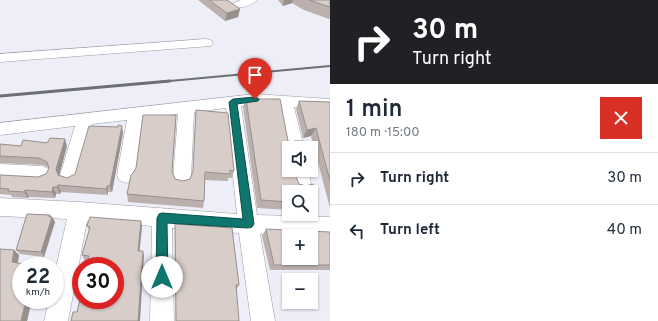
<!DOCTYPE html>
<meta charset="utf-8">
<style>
body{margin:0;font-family:Overpass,sans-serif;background:#f2f2f3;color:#1f2937;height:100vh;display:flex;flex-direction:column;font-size:15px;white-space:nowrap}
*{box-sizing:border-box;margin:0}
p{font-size:13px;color:#747a83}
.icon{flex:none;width:22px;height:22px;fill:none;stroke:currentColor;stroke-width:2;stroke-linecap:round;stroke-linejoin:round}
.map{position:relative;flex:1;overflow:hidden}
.panel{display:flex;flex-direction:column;background:#fff;width:328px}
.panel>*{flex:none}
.hud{background:#202124;color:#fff;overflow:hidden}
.fabs{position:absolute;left:282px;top:141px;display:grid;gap:8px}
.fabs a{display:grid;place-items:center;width:36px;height:36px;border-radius:0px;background:#fff;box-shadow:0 1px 3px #0004;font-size:20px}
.speed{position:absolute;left:12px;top:257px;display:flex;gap:8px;font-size:20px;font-weight:700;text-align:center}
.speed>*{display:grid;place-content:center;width:52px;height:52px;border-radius:50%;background:#fff;box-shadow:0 1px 3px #0004;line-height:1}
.speed small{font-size:10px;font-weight:400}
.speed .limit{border:6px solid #d22;background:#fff;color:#111}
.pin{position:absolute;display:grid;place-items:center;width:34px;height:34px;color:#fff;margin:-41px -17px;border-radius:50% 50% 50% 0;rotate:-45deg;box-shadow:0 0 4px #0007}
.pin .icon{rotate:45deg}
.me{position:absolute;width:44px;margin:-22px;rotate:0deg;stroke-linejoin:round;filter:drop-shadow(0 0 3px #0008)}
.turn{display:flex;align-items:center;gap:14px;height:84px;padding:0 16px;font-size:18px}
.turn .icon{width:52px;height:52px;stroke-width:2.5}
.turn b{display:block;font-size:28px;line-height:34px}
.round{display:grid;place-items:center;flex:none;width:42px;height:42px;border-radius:0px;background:#f2f2f3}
.summary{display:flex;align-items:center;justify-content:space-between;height:68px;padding:0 16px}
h1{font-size:24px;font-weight:600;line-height:30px}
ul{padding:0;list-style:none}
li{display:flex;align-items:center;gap:12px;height:52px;padding:0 16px;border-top:1px solid #e0e1e3}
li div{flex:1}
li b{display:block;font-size:15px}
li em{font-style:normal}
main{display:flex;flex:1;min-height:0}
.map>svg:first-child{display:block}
</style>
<main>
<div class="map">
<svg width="330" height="321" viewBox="0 0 330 321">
<rect width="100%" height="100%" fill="#edeef8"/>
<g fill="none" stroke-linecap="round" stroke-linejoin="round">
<defs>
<path id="minor" d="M241 0H257C252 5 241 9 234 7L232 5 234 3Z
M206 39 211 40 213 43 211 46 0 62V54Z
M255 94 330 99V109L294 107 304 148H289V153L286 148 278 106 255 104 241 106 257 215 330 217V237L260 234 275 321H251L239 233 172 228 174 321H150L152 226 87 221 68 321H44L49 300H55V272L67 219 0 216V198L79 202 237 214 226 108 194 112 191 179 189 185 182 187 175 185 173 179 178 114 143 118 135 175 133 180 126 183 119 180 117 175 127 120 92 124 78 175 76 180 69 183 62 180 60 175 75 126 0 135V123Z
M0 164 42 166 49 169 51 174 49 179 42 182 0 180Z
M291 170H309L311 184 309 190 302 192 295 190 293 184Z"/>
</defs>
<use href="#minor" stroke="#9a9ba4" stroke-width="1"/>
<use href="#minor" fill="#fff" fill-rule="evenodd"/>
<path stroke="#6e6f75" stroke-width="2" d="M159 82 330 66"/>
<path stroke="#6e6f75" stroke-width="3" d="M0 96 170 81"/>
</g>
<path fill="#bbb0ae" d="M198 0H227L240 9 238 17 225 21Z
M278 0H330V19H329L304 10 292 3 283 6Z
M246 99 288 141 292 146 294 141 304 148H289L296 177 299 184 314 189 311 192 314 204 311 208V192H289V210L257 208 243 107Z
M299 101 330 102V208L311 136 303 138 296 109Z
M196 110 234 171 232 178H228V181L205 180 204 201 203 208 128 202 127 194 133 173 176 123 172 172 175 179 183 181 190 179 193 173Z
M123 133 112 192H108V195L61 192 60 194H56L55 198 29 197 28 198 12 197 11 195 0 194V175L38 177 46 174 49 168 43 165 0 163V144L21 146H67L59 175 67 178 75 174Z
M50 215 51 217H52L55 222 44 257 20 254 16 250Z
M141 221 142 227 139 251 144 256 77 312 81 300 87 261H85L82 255 89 230 87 226Z
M175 224 239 285 237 289 176 321Z
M266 229 330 232V270H270L262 236Z
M14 250 19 255 18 263 32 308H30L27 321Z
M81 275V295H80L77 291Z"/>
<path fill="#98908d" d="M284 0H293L292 3 283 6Z
M240 9 238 17 225 21 227 13Z
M122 126 123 133 112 192 110 186Z
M316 128 311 136 303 138 307 130Z
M65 139 67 146 59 176 56 169Z
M58 185 61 192 60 194 57 187Z
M107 186 108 192V195L106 189Z
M53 187 56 194 55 198 52 192Z
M25 190 29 197 28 198 24 192Z
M50 215 52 218V217L55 222 44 257 41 252Z
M141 221 142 227 139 256 138 251Z
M14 250 19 255 17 267 12 262Z
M143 251 144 256 140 321H138Z
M28 300H34L32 308 27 304Z
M25 304 30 308 27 321H21Z"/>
<path fill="#d9cdca" stroke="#98908d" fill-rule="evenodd" d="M209 0H227L240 9 227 13Z
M309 0H330V7Z
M246 99H280L288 141 293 146 294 141H302L304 148H289V170H295L296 177 299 184 306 186 313 184 314 189 311 188 314 204H311V192H289V202L261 200Z
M299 101 330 102V181L316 128 307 130Z
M196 110 228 113 234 171 230 170V174L205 172 204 201 127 194 131 175 133 173 136 168 143 115H176L172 171 175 179 183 181 190 179 193 171Z
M118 125 122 126 110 186H107L106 189 58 185 57 187H53L52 192 25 190 24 192 8 191 9 189 0 188V175L38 177 46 174 49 168 47 162 39 158 0 156V144L21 146 23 140 47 143 50 138 65 139 56 169 58 175 67 178 75 174 89 126 118 127Z
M27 214 50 215 49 217H52L41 252 16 250Z
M90 217 141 221 138 251H143L138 321H71L73 312H77L81 296V300H115V266H86L89 256 82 255 90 227 87 226Z
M175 224 232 228 239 285H236L239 321H176Z
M266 229 330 232V265H274ZM289 236H311V258H289Z
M0 249 14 250 12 262 35 266H21V300H28L27 304H25L21 321H0Z
M81 275V291H77Z"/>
<path fill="#0f766e" stroke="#0a4d48" d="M255 97 259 99 258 101 237 104 254 224 252 227 248 228 167 223 168 277 166 281 162 282 158 281 156 277 157 218 159 214 162 213 243 219 229 102 233 99Z"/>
</svg>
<div class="fabs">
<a><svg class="icon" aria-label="sound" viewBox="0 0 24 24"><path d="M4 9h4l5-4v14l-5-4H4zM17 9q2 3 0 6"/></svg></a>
<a><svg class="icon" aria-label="search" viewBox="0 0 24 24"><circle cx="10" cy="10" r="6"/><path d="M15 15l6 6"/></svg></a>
<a>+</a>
<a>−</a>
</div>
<div class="speed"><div>22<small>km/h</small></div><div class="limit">30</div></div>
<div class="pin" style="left:255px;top:99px;background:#d93025"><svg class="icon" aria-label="arrive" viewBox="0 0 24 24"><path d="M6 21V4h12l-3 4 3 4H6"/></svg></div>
<svg class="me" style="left:162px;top:277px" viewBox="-20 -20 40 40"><circle r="19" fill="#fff"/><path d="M0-13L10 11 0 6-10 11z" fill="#0f766e"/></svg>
</div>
<section class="panel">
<div class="hud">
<div class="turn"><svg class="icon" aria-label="right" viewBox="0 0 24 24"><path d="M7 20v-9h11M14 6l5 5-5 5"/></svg><div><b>30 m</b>Turn right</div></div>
</div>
<div class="summary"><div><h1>1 min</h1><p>180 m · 15:00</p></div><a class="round" style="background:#d93025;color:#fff"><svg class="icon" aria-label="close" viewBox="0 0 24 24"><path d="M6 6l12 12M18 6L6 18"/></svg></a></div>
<ul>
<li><svg class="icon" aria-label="right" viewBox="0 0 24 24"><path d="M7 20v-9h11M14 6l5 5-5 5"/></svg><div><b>Turn right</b></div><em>30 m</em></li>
<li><svg class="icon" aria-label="left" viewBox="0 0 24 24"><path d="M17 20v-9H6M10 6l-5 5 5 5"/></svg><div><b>Turn left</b></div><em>40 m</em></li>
</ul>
</section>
</main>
